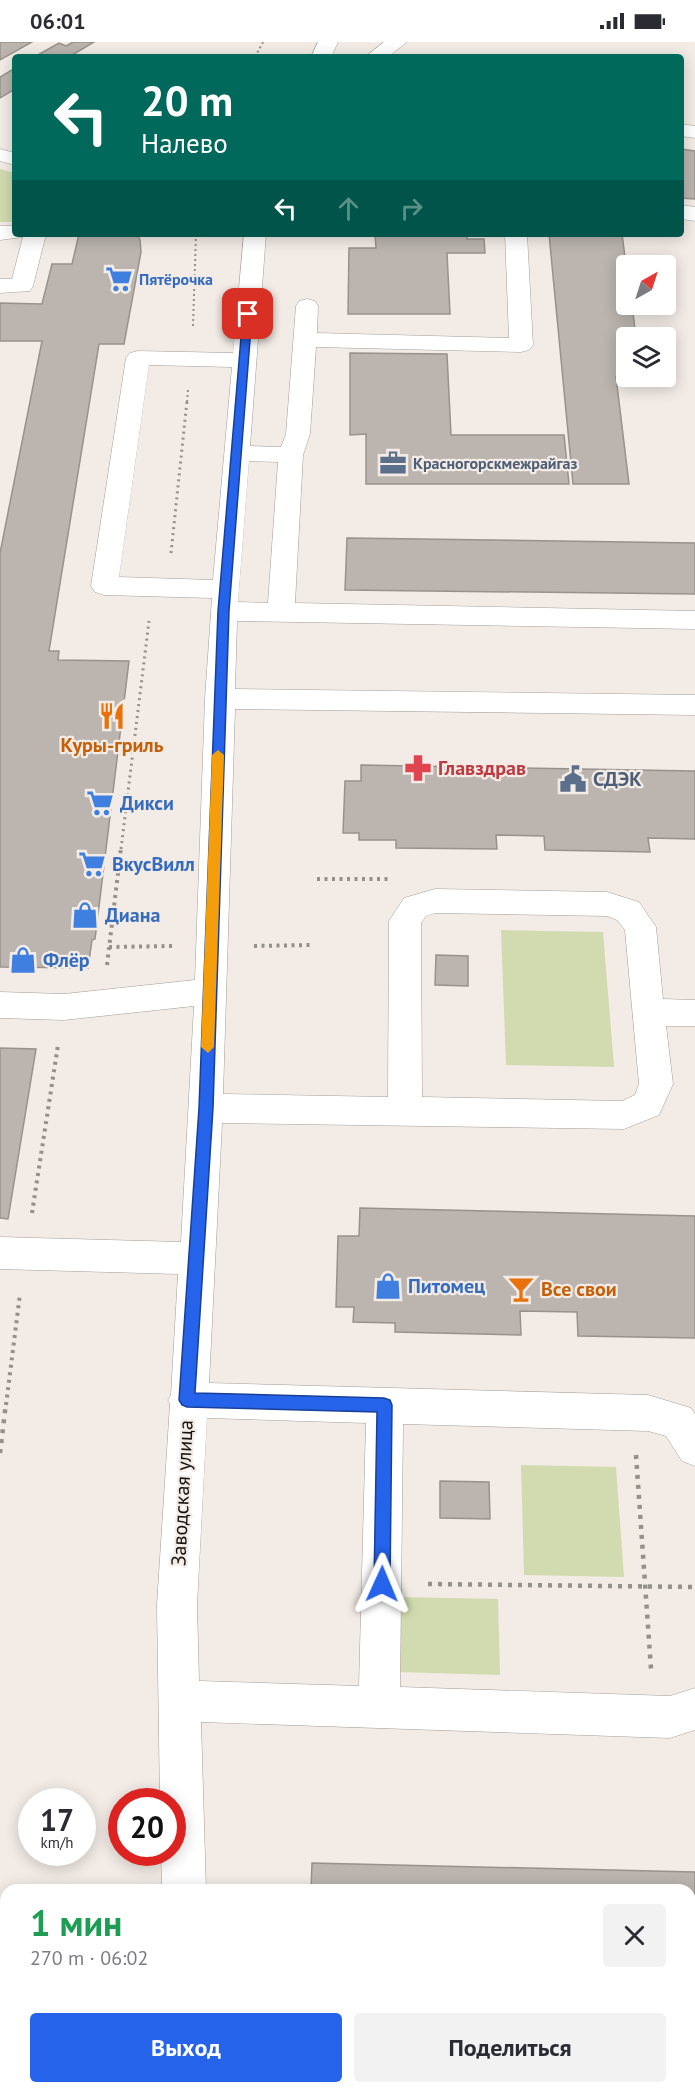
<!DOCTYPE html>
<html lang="ru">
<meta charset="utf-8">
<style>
body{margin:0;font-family:"PT Sans",sans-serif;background:#f2f2f3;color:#2b2b33;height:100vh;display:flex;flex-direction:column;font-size:22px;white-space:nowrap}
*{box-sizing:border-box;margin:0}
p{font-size:20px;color:#7c7c81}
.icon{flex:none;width:33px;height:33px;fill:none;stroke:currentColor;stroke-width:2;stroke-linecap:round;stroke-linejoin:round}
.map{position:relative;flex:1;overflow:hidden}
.panel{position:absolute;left:0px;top:1842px;width:696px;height:210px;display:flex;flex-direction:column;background:#fff;border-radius:18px 18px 0 0;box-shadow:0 3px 15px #0003}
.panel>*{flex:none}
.guide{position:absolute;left:12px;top:12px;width:672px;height:183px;border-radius:6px;box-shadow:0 3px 15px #0003;background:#00695c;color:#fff;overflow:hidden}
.needle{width:39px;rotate:39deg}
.controls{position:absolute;left:616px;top:213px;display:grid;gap:12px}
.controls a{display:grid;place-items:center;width:60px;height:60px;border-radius:6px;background:#fff;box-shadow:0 3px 15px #0003;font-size:30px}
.speed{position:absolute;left:18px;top:1746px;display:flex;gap:12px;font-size:30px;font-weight:700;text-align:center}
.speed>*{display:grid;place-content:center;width:78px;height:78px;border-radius:50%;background:#fff;box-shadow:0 3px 15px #0003;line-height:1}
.speed small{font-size:15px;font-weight:400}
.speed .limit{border:9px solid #d22;background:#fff;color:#111}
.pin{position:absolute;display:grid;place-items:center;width:51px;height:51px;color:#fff;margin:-26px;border-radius:12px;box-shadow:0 3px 9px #0006}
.me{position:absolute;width:66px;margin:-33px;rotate:1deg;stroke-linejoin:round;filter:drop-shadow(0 0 4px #0008)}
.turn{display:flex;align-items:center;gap:21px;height:126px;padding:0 30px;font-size:27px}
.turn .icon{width:78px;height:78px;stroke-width:2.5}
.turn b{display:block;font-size:42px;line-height:51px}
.lanes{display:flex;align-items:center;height:57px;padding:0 30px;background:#0003;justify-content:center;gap:30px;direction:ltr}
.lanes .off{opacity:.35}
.round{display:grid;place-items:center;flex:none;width:63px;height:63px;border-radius:6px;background:#f2f2f3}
.summary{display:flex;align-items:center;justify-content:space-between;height:102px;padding:0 30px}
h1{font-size:36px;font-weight:700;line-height:45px;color:#1e9e55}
.action{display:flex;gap:12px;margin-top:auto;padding:12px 30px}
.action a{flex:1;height:69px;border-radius:6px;background:#2563eb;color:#fff;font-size:24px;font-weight:700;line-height:69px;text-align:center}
.action a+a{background:#f2f2f3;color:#2b2b33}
.status{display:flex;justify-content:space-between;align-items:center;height:42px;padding:0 30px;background:#fff;direction:ltr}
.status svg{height:16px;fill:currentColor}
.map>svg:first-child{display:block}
</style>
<div class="status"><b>06:01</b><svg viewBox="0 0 49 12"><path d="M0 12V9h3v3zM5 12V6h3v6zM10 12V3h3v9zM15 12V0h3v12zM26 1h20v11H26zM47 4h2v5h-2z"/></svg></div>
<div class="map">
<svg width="695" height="2052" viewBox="0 0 695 2052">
<rect width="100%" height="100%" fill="#f2ebe6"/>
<path fill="#d2dbaf" d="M0 127 15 131V180H0Z
M501 888 603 890 614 1025 506 1023Z
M521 1423 616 1425 624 1535 524 1533Z
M398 1555 498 1557 500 1633 397 1630Z"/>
<path fill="#bbb4af" stroke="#98928d" stroke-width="1.5" d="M0 0H32L0 18Z
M73 0H94L69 15H34L59 1 66 4Z
M15 26V47L0 56V35Z
M681 107 695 109V157L681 156Z
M79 192H137L140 198 141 210 124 302H99L49 609H59L58 618 129 619 95 897 92 898 88 926 0 925V511L42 299H0V261L42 262 52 222H72Z
M375 192H467V197H484L485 211H447L450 272H348L349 206H376Z
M549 192H622L627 230V262H632L636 296H627V334L642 336 616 335 629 442H573Z
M350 311 447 312 451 393H564L569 442H366V392L350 393Z
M347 496 695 501V552L345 548Z
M361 723 695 729V797L648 796 650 810 545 808 544 794 496 793 497 807 396 806V798H359V791H343L345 739H361Z
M436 913 468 914V944L435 943Z
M0 1006 36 1007 8 1177 0 1176Z
M360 1166 695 1174V1296L578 1294 577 1270 520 1269 521 1293 395 1290V1281L353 1280 354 1265H336L338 1194H359Z
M440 1439 489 1440 490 1477 440 1476Z
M312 1821 695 1830V2052H305V2046H690V1848H311Z"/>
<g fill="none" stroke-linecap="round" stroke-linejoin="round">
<defs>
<path id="minor" d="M318 0H338L331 15H311Z
M384 0H407L388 15H365Z
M681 82 695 84V96L681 94Z
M0 107 15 111V123L0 119Z
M681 163 695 165V179L681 177Z
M0 184H15V192H46L33 244 30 249 0 251V237H12L23 195 0 198Z
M244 192H266L250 404 281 405 286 392 296 264 299 259 307 257 315 259 318 264 317 291 509 296 505 192H527L533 303 529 308 521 310 316 305 310 392 303 413 295 561 695 569V587L237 579 235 647 695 653V673L235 667 223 1052 388 1055 389 879 404 856 435 847 607 850 639 860 656 885 663 957 695 958V984H666L673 1042 659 1073 624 1087 222 1081 209 1341 648 1353 691 1366 695 1372V1424L682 1419 666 1394 648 1389 403 1382 400 1645 670 1654 695 1646V1688L670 1696 201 1680 206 1848H162L161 1810H172V1760H160L157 1563 170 1362 168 1358 171 1353 178 1232 0 1227V1195L181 1200 194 964 64 978 0 976V950L64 952 195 938 205 657 212 556 104 553 95 550 91 544 126 316 130 311 138 309 233 311ZM149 323 232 325 213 538 119 535ZM249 419 278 420 268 561 238 560ZM435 871 607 874 617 878 625 888 639 1042 635 1053 622 1059 422 1055 421 881 426 874ZM207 1376 366 1381 359 1644 199 1639 197 1563Z
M166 2046H212V2052H166Z"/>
</defs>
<use href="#minor" stroke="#a49d98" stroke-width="1"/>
<path stroke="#94908c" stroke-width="2" stroke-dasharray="2 3" stroke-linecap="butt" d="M255 15 263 0
M193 284 196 192
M187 360 188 348"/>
<path stroke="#94908c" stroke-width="3" stroke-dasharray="2 4" stroke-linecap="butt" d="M171 511 187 359
M121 807 149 579"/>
<path stroke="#94908c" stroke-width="4" stroke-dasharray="3 4.5" stroke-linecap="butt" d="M317 837H388
M254 904 312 903
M109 905 172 904
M107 923 121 806
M32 1171 58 1003
M6 1363 20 1252"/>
<path stroke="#94908c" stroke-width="4.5" stroke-dasharray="4 6" stroke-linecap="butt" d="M0 1411 6 1361
M636 1413 651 1627
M428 1542 695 1545"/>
<use href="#minor" fill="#fff" fill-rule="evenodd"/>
</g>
<path fill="#2563eb" stroke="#184099" stroke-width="1.5" d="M248 269 252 272 229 569 213 1066 195 1351 384 1356 390 1358 392 1363 390 1542 388 1548 382 1550 376 1548 374 1542 377 1370 187 1365 182 1363 179 1358 199 1066 218 569 243 272Z"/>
<path fill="#f59e0b" d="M218 708 224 713 214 1005 208 1011 201 1005 212 713Z"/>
<defs>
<symbol id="supermarket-bare" viewBox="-9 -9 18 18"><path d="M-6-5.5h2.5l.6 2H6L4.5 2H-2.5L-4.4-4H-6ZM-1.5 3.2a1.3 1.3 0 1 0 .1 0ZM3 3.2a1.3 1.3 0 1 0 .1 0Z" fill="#3f7fe0" stroke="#f2ebe6" stroke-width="2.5" paint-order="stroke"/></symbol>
<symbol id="office-bare" viewBox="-9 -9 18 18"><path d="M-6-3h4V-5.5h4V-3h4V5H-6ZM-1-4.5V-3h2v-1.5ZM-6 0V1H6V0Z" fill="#5c6f8a" stroke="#f2ebe6" stroke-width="2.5" paint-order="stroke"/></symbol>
<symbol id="restaurant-bare" viewBox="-9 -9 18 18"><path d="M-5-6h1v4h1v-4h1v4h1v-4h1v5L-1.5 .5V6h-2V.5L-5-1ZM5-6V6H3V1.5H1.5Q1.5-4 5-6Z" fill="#e8710a" stroke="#f2ebe6" stroke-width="2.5" paint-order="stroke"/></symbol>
<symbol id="pharmacy-bare" viewBox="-9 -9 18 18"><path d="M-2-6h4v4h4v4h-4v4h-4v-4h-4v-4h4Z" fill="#e0444e" stroke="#f2ebe6" stroke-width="2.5" paint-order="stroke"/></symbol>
<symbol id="civic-bare" viewBox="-9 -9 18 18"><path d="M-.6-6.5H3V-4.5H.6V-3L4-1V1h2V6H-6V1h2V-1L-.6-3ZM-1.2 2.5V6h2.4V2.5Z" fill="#5c6f8a" stroke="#f2ebe6" stroke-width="2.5" paint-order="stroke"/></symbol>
<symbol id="shop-bare" viewBox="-9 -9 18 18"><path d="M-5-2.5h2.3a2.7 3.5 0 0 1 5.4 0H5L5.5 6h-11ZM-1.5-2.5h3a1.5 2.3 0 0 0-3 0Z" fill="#3f7fe0" stroke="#f2ebe6" stroke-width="2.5" paint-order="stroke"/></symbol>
<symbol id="bar-bare" viewBox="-9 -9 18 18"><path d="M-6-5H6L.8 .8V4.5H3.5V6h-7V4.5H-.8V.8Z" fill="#e8710a" stroke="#f2ebe6" stroke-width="2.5" paint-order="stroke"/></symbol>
</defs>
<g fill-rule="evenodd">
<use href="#supermarket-bare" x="100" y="218" width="38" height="38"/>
<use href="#office-bare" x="374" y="402" width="38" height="38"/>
<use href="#restaurant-bare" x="93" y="655" width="38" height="38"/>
<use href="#pharmacy-bare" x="399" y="707" width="38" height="38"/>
<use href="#civic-bare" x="554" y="718" width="38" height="38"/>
<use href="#supermarket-bare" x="81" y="742" width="38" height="38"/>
<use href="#supermarket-bare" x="73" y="803" width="38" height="38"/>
<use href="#shop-bare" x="66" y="854" width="38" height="38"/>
<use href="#shop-bare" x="4" y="899" width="38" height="38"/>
<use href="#shop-bare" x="369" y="1225" width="38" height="38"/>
<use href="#bar-bare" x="502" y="1228" width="38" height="38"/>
</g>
<g text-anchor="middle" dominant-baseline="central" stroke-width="4.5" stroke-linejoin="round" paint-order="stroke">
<g font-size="16" font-weight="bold" fill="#366cbe" stroke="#f2ebe6" text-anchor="start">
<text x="139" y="237">Пятёрочка</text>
</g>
<g font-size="16" font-weight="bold" fill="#4e5e75" stroke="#f2ebe6" text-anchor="start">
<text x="413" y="421">Красногорскмежрайгаз</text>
</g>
<g font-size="20" font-weight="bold" fill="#c56008" stroke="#f2ebe6">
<text x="112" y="703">Куры-гриль</text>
<text x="541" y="1247" text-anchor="start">Все свои</text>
</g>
<g font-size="20" font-weight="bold" fill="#be3a42" stroke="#f2ebe6" text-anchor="start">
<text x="438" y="726">Главздрав</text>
</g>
<g font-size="20" font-weight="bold" fill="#4e5e75" stroke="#f2ebe6" text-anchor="start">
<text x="593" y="737">СДЭК</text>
</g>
<g font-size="20" font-weight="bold" fill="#366cbe" stroke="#f2ebe6" text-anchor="start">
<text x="120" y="761">Дикси</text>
<text x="112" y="822">ВкусВилл</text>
<text x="105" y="873">Диана</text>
<text x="43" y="918">Флёр</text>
<text x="408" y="1244">Питомец</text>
</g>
<g font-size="20" fill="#151311" stroke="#f2ebe6">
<text transform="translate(182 1451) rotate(-87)">Заводская улица</text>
</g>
</g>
</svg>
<div class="controls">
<a><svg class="needle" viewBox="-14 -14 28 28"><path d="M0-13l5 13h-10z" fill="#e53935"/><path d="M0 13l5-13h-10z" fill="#7c7c81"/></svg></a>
<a><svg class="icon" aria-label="layers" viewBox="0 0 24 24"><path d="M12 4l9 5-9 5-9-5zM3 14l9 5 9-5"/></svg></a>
</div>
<div class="speed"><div>17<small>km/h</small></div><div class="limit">20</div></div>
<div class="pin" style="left:248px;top:272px;background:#d93025"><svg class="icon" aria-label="arrive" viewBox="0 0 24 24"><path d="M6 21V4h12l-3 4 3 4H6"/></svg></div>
<svg class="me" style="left:382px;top:1542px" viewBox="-20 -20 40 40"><path d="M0-17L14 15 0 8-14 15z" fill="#2563eb" stroke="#fff" stroke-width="4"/></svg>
<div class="guide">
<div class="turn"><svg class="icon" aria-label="left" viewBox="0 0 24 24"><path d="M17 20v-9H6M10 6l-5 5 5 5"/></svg><div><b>20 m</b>Налево</div></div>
<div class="lanes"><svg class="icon" aria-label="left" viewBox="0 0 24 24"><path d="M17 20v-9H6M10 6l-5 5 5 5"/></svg><svg class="icon off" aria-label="ahead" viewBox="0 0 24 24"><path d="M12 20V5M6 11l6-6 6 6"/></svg><svg class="icon off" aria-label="right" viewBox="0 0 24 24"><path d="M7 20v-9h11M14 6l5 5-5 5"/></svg></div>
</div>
<section class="panel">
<div class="summary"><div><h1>1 мин</h1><p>270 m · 06:02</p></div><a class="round"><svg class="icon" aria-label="close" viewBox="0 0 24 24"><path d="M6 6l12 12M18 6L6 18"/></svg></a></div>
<div class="action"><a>Выход</a><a>Поделиться</a></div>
</section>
</div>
